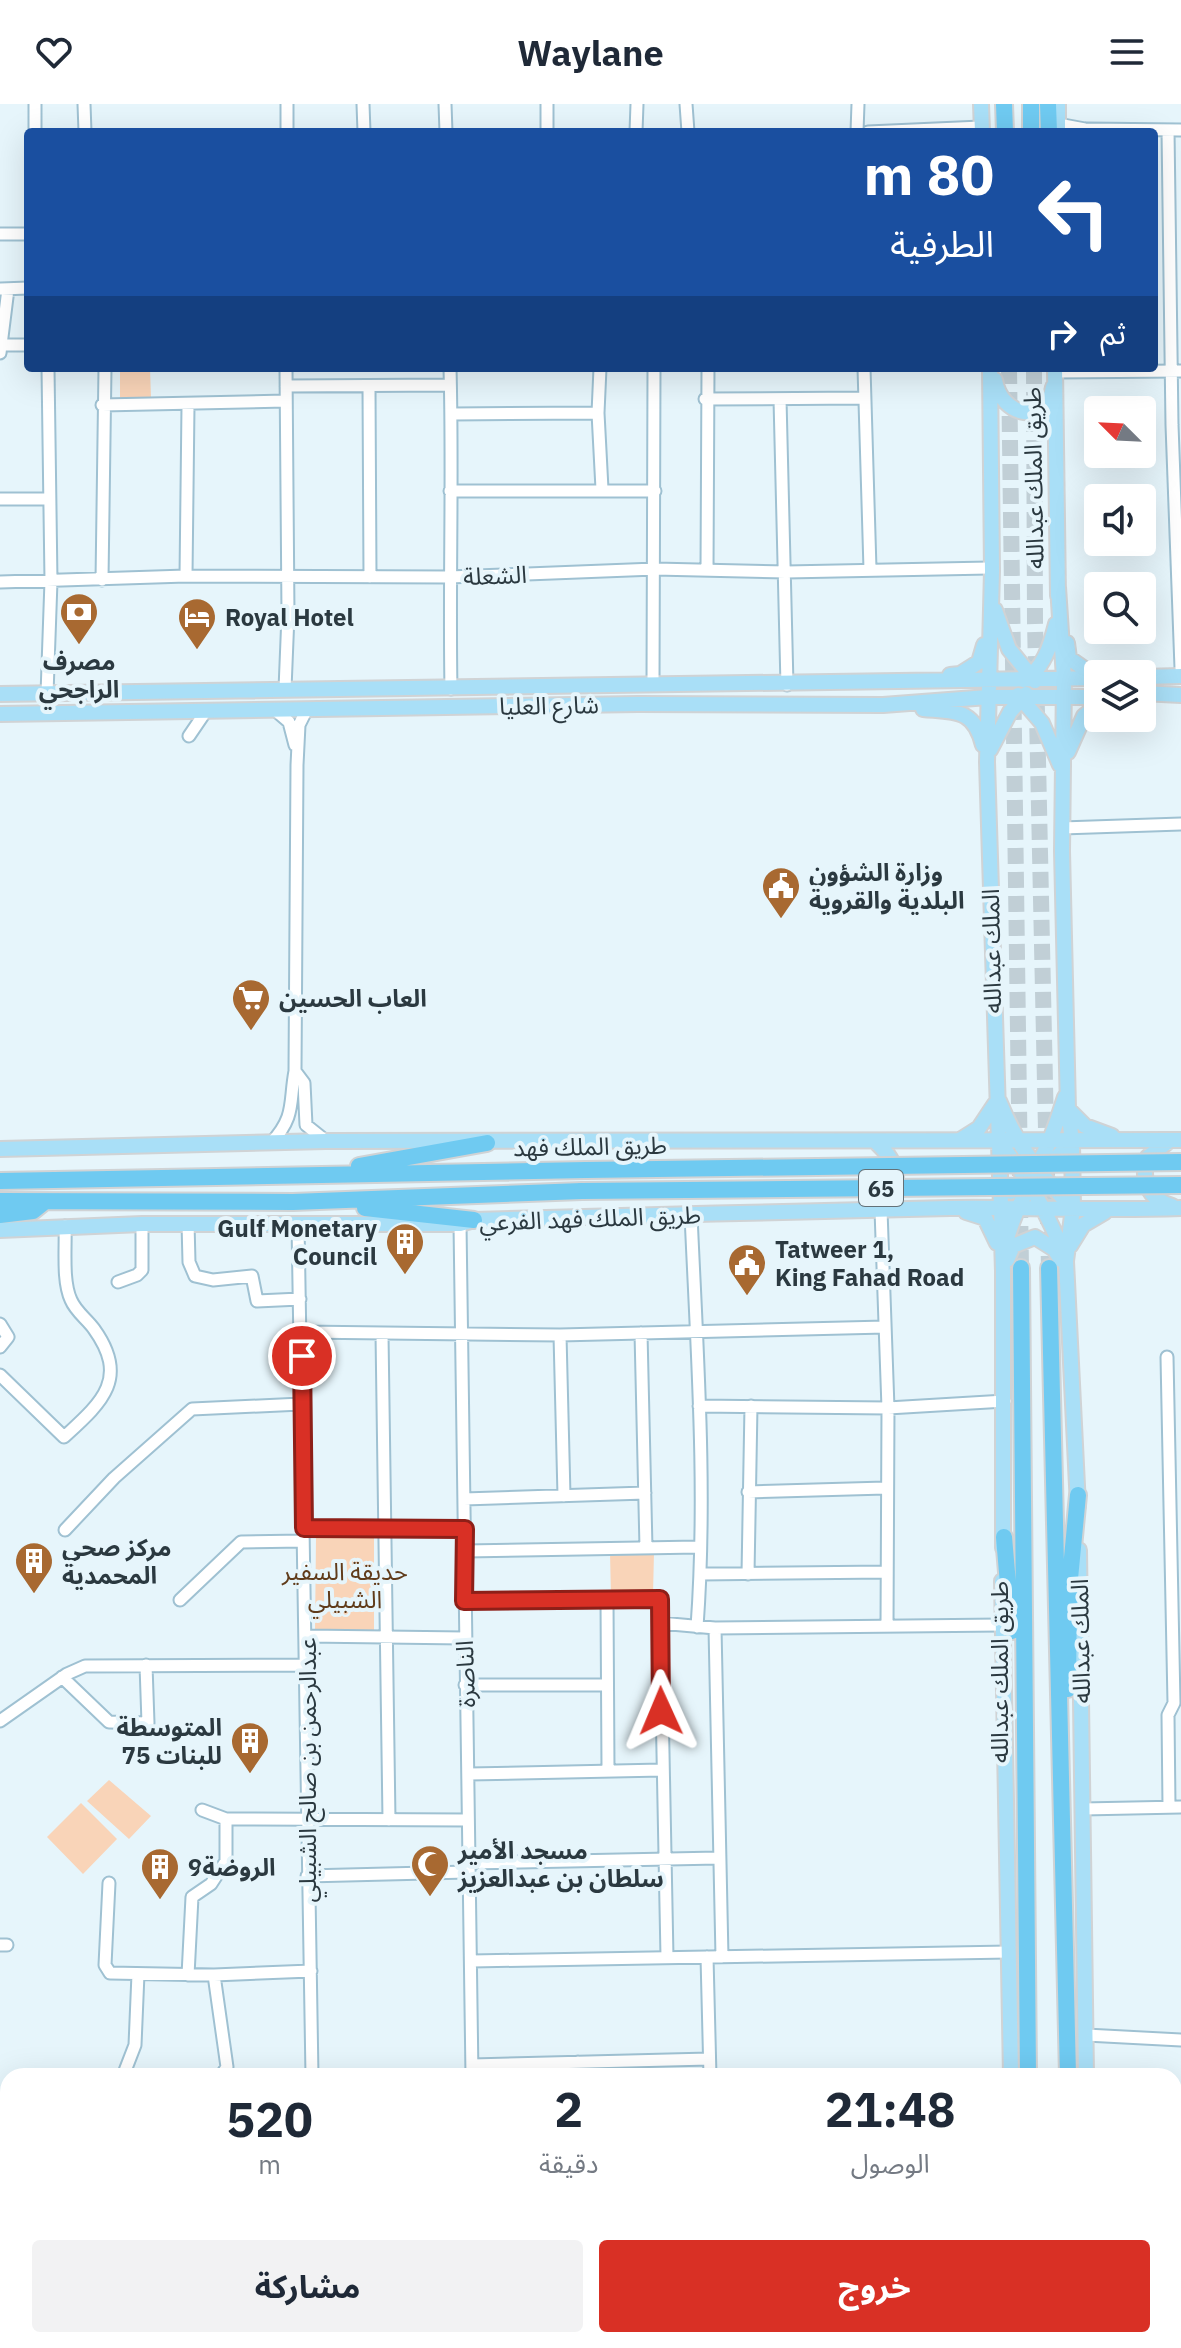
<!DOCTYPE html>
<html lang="ar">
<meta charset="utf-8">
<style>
body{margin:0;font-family:"IBM Plex Sans","Noto Sans Arabic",sans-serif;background:#f2f2f3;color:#1f2937;direction:rtl;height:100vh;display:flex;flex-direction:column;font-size:30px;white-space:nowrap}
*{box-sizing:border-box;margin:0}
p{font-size:26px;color:#747a83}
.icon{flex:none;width:44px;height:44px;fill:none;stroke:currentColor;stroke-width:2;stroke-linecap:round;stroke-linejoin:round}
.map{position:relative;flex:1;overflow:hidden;direction:ltr}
.drawer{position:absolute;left:0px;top:1964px;width:1182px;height:280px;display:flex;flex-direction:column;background:#fff;border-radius:24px 24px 0 0;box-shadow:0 8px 32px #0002;direction:rtl}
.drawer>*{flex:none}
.banner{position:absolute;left:24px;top:24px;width:1134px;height:244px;border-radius:8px;box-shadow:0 8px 32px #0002;direction:rtl;background:#1a4fa0;color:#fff;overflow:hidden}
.needle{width:52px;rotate:294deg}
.controls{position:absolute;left:1084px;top:292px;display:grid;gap:16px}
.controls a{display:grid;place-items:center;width:72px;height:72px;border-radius:8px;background:#fff;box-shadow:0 8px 32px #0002;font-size:40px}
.pin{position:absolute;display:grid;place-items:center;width:68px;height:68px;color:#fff;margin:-34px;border:4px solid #fff;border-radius:50%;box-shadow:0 2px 8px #0007}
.me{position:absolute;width:88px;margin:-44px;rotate:359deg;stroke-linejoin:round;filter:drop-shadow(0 0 6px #0008)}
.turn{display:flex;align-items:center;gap:28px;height:168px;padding:0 32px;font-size:36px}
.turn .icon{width:104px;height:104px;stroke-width:2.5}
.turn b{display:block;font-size:56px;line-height:68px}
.then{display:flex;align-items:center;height:76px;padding:0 32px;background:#0003;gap:16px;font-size:30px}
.eta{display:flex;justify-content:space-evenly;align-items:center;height:136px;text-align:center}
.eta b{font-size:48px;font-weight:700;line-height:56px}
.cta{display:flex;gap:16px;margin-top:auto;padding:16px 32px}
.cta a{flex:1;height:92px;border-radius:8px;background:#d93025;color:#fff;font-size:32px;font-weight:700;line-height:92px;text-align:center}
.cta a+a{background:#f2f2f3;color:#1f2937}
header{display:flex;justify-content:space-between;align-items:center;height:104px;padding:0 32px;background:#fff;font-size:36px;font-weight:700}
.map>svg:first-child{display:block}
</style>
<header><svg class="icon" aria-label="menu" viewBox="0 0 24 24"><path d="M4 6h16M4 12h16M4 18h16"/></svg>Waylane<svg class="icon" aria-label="heart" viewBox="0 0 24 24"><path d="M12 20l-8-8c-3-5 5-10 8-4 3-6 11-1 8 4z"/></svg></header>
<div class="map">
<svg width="1181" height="2244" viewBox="0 0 1181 2244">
<rect width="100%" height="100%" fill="#e6f5fb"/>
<path fill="#f9d4b8" d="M120 264H150L151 294 120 295Z
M316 1433H374V1528H315Z
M654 1448 653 1491 611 1492 610 1449Z
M109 1676 151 1712 129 1735 87 1697Z
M81 1699 117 1735 83 1770 47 1733Z"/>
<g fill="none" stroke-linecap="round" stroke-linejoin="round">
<path stroke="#c1cfd6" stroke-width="16" stroke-dasharray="16 8" stroke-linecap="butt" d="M1009 264 1020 1074
M1034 264 1035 518 1049 1164
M1020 1098 1021 1164"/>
<defs>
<path id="minor" d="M35 0V28
M84 0 85 28
M287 0V28
M363 0 364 28
M445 0 446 28
M686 0 688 28
M1058 20 1085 25 1181 26
M1168 26 1172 321 1181 564
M547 28V0
M636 28 637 0
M857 28 858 0
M868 28 981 23
M0 130H28
M1 185 28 184
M0 241H28
M0 249 8 185
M450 264C453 371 449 478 451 585
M600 264 598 309 602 385
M864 264 870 465
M1055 268 1181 267
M286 282 450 281
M369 283 370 473
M705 295 863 294
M780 295 787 581
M102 301 285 297
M453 310 598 309
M450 387H655
M0 395H49
M707 466 708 264
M186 472 188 302
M102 476 105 264
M0 478 186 472 449 473 655 465 786 468 989 464
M653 580 654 264
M285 585 288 511 286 264
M47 590 51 477 48 264
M307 605 299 621 297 661 295 967 304 979 306 1021 326 1037
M275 606 289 618 295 641
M189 632 206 607
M1062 724 1181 720
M271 1039C296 1012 289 999 295 967
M881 1106 888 1304 887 1522
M691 1111C697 1248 707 1387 697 1523
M188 1119 189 1158 195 1172 213 1176 252 1172 257 1197 300 1195
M298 1120 312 1972
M460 1120 472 1972
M118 1178 137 1171 142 1166V1120
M0 1220 8 1233 0 1243
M302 1228 560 1231 885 1223
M641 1229 646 1444
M382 1230 389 1716
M560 1231 564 1392
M1167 1253 1174 1599 1168 1611 1169 1702
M0 1271 64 1333C101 1299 130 1275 94 1225 87 1215 76 1208 71 1196 62 1177 66 1143 65 1122
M699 1302 888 1304 1005 1297
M748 1388 885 1384
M464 1395 645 1389
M304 1424 465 1425
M65 1426 114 1374 192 1305 301 1300
M465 1447 698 1443
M701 1470 887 1468
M748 1470 751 1302
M180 1496 241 1438 303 1437
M607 1496 608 1665
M464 1497 660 1495 667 1853
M660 1519 715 1524 1001 1521
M715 1524 722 1853
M307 1532 464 1534
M62 1573 109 1618 148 1619 146 1561
M465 1581H607
M0 1617 67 1570 85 1562 306 1561
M469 1670 662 1666
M1083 1705 1181 1703
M202 1706 226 1715 467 1716
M468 1759 718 1754
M307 1772 467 1768
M109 1779 105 1861 110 1869 214 1871 311 1867
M0 1841H7
M707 1853 710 1972
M472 1857 1009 1848
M188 1871 192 1793 211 1780 226 1757V1715
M214 1871 227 1963 221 1972
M1086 1931 1181 1936
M578 1958V1972
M472 1961 709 1955
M123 1972 135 1941 138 1870
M0 2056H8
M475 2236 476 2244
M620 2236V2244
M900 2236 901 2244
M42 2244 44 2236
M115 2244V2236
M192 2244V2236
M315 2244 316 2236
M673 2244V2236
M711 2244V2236"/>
<path id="major" d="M981 0 982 28
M1058 0V28
M990 264 992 467 987 658 1003 1167V1444
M1055 264 1058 492
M995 276C1001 313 1047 322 1053 283
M1058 483 1064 574 1062 747 1068 1005 1072 1038 1073 1104 1066 1157 1078 1402
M995 506 1009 545 1035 577
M1067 539 1069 554 1086 566 1101 570
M950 571 960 570 979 558 984 541
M1142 573 1181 572
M1023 576C1043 567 1051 540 1056 520
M1142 589 1181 591
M0 590 1098 574
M1018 591 1042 619 1060 661
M923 605C956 608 974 605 983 641
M0 610 638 600 883 601 988 593H1098
M990 646 1010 608 1026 590
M1068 648 1084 612 1098 601
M999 997C1017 1041 1039 1071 1073 1104
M1068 1005 1085 1022 1112 1032
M960 1036 979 1024 995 1000
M997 1036C1028 1073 1048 1110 1066 1155
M1169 1037 1148 1053C1140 1076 1148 1095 1172 1102
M876 1038C900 1060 903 1080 881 1106
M0 1045 326 1037 1181 1036
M1011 1088C1043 1067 1054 1026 1065 993
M966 1108 985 1114 997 1139
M0 1126 142 1120H460L474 1116C633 1112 791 1107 950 1104 1027 1103 1104 1107 1181 1104
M1006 1138C1021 1085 1035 1075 1072 1038
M1070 1142 1083 1121 1105 1108
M1007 1156 1013 1142 1035 1133 1054 1145 1061 1156
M1079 1446 1086 1972
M1002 1477 1011 1972"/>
<path id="highway" d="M1004 0 1005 28
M1031 0V28
M1048 0 1049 28
M359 1062 487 1039
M0 1077 586 1066
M0 1097 293 1098 582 1087
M365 1104 474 1116
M0 1111 33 1107 43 1099
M1021 1164 1028 1972
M1049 1164 1068 1972
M1004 1433 1012 1527
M1068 1585 1069 1485 1078 1391
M1030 2236V2244
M1069 2236V2244
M1087 2236 1089 2244
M1013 2244 1014 2236"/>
</defs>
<use href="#minor" stroke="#9fc1d2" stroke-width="15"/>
<use href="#major" stroke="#d0d3d5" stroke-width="18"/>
<use href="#highway" stroke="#d0d3d5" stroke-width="20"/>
<use href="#minor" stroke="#fff" stroke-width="11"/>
<use href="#major" stroke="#a9dff7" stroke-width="14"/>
<use href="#highway" stroke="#6fcaf1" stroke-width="16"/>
<path stroke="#8a989f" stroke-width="3" stroke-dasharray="4 8" stroke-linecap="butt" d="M1046 2236V2244"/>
<defs>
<path id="highway-bridge" d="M586 1066 1181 1058
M582 1087 1181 1081"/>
</defs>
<use href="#highway-bridge" stroke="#d0d3d5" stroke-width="20" stroke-linecap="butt"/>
<use href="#highway-bridge" stroke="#6fcaf1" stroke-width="16"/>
</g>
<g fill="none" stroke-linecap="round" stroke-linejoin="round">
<defs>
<path id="route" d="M302 1252 304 1424 465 1425 464 1497 660 1495 661 1607"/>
</defs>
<use href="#route" stroke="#8d1f18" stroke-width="20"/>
<use href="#route" stroke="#d93025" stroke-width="14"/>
</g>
<defs>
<symbol id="bank-pin" viewBox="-11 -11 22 30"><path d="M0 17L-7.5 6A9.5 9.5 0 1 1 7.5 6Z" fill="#a86931" stroke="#e6f5fb"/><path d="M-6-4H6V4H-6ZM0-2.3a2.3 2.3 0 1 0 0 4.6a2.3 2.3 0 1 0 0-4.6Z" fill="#fff"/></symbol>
<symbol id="hotel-pin" viewBox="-11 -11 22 30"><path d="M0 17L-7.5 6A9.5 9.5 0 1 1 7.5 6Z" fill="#a86931" stroke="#e6f5fb"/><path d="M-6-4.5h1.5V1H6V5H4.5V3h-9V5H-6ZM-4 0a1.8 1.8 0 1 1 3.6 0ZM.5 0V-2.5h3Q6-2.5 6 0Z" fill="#fff"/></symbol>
<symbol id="civic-pin" viewBox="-11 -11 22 30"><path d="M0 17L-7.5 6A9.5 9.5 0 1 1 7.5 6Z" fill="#a86931" stroke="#e6f5fb"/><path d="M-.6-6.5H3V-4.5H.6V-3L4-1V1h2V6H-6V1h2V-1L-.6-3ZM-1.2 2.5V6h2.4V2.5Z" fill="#fff"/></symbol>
<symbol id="supermarket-pin" viewBox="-11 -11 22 30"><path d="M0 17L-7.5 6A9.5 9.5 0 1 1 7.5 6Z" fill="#a86931" stroke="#e6f5fb"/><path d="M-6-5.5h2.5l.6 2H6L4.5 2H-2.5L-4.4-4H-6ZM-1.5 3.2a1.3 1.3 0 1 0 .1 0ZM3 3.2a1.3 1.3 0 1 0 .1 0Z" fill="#fff"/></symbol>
<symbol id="building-pin" viewBox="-11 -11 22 30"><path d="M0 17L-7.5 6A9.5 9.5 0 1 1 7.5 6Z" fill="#a86931" stroke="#e6f5fb"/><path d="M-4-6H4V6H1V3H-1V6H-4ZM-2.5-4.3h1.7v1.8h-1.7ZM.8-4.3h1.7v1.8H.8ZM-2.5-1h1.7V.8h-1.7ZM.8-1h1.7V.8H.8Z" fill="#fff"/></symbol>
<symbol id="mosque-pin" viewBox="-11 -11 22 30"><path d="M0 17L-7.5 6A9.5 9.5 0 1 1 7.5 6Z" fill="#a86931" stroke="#e6f5fb"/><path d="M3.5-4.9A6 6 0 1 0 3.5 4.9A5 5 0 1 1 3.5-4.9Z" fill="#fff"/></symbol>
</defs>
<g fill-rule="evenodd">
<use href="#bank-pin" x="57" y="486" width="44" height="60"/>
<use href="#hotel-pin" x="175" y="491" width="44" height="60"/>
<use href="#civic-pin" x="759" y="760" width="44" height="60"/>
<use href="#supermarket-pin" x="229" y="872" width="44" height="60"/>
<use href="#building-pin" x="383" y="1116" width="44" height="60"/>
<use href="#civic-pin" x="725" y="1137" width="44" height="60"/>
<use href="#building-pin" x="12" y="1435" width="44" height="60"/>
<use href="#building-pin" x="228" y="1615" width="44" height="60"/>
<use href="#mosque-pin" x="408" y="1738" width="44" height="60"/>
<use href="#building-pin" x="138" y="1741" width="44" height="60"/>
</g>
<g text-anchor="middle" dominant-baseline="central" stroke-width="8" stroke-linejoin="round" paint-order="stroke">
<rect fill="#e6f5fb" stroke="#637178" stroke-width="2" x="859" y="1066" width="44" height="36" rx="6"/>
<g font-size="22" font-weight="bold" fill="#2b3940">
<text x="881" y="1084">65</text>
</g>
<g font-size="24" fill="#2b3940" stroke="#e6f5fb">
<text transform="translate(1033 374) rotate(-91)">طريق الملك عبدالله</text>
<text transform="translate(495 471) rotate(-2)">الشعلة</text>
<text transform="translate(549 601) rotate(-1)">شارع العليا</text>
<text transform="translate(991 847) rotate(-91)">الملك عبدالله</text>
<text transform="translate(590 1042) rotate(-1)">طريق الملك فهد</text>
<text transform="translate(590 1114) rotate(-2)">طريق الملك فهد الفرعي</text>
<text transform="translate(1080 1537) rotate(-91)">الملك عبدالله</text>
<text transform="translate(999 1568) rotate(-90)">طريق الملك عبدالله</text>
<text transform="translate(465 1570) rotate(-92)">الناصرة</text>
<text transform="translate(307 1666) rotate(-90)">عبدالرحمن بن صالح الشبيلي</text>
</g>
<g font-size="24" font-weight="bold" fill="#2b3940" stroke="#e6f5fb" text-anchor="start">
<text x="225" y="513">Royal Hotel</text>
<text x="79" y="557" text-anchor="middle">مصرف<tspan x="79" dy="28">الراجحي</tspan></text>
<text x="809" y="768">وزارة الشؤون<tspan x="809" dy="28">البلدية والقروية</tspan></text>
<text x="279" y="894">العاب الحسين</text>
<text x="377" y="1124" text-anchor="end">Gulf Monetary<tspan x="377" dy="28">Council</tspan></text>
<text x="775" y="1145">Tatweer 1,<tspan x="775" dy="28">King Fahad Road</tspan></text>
<text x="62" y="1443">مركز صحي<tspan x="62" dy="28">المحمدية</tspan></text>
<text x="222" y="1623" text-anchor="end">المتوسطة<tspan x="222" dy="28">75 للبنات</tspan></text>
<text x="458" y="1746">ٍمسجد الأمير<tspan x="458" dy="28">سلطان بن عبدالعزيز</tspan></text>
<text x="188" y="1763">الروضة9</text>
</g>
<g font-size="24" fill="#603b1a" stroke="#e6f5fb">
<text x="345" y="1467">حديقة السفير<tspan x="345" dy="28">الشبيلي</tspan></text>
</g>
</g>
</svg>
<div class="controls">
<a><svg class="needle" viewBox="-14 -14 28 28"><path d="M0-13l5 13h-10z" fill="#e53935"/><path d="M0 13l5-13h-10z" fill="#747a83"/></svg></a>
<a><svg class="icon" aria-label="sound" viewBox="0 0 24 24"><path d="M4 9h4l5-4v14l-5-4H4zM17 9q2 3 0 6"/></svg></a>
<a><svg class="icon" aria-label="search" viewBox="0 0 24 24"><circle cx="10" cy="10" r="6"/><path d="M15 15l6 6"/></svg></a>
<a><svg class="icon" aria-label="layers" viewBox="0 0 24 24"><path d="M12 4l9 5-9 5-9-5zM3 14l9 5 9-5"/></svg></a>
</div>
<div class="pin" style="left:302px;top:1252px;background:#d93025"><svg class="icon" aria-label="arrive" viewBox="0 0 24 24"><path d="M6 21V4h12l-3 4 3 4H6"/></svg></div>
<svg class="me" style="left:661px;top:1607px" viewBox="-20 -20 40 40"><path d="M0-17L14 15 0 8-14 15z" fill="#d93025" stroke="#fff" stroke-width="4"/></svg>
<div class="banner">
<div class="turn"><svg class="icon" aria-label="left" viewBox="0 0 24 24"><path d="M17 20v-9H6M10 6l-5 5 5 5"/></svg><div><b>80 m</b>الطرفية</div></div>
<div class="then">ثم<svg class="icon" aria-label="right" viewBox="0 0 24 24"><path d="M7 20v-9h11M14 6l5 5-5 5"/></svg></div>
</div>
<section class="drawer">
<div class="eta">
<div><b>21:48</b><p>الوصول</p></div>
<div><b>2</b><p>دقيقة</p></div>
<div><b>520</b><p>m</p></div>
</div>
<div class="cta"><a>خروج</a><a>مشاركة</a></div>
</section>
</div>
